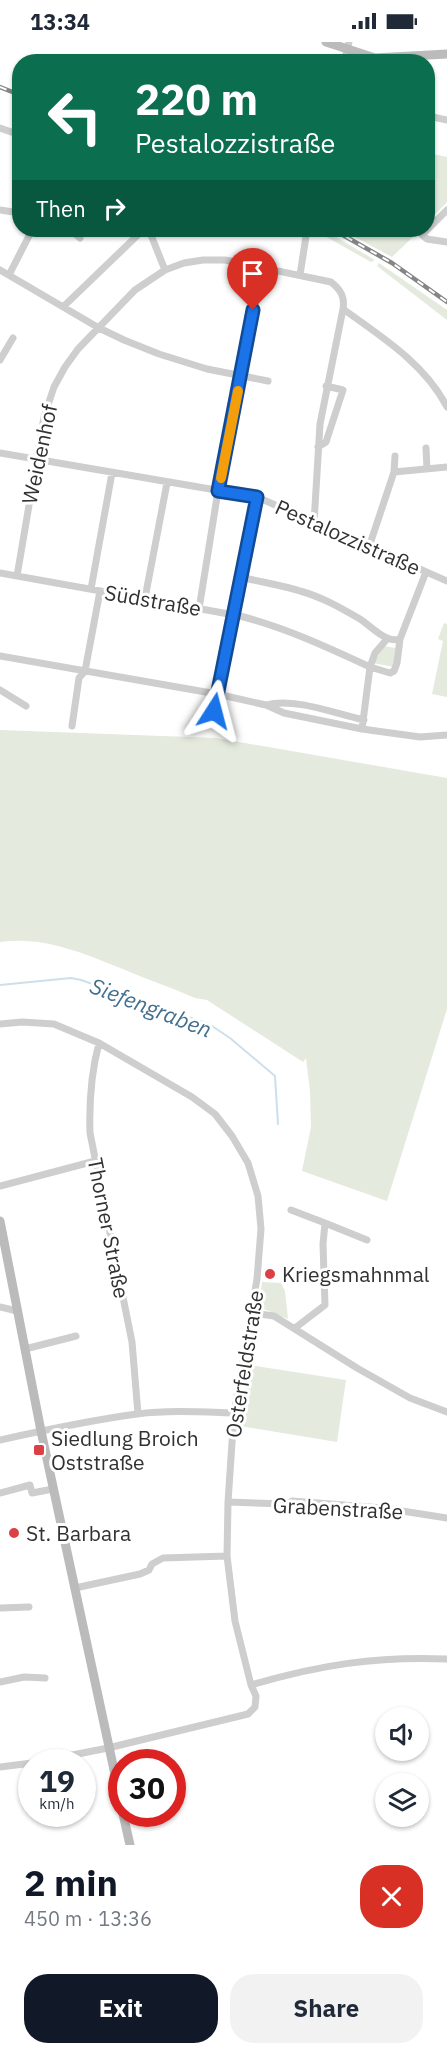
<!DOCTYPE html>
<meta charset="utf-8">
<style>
body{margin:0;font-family:"IBM Plex Sans",sans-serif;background:#f2f2f3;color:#1f2937;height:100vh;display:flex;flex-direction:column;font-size:22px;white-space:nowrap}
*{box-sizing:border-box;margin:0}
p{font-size:20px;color:#747a83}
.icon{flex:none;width:33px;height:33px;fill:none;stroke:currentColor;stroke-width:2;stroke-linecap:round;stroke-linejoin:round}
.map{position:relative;height:1803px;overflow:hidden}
.panel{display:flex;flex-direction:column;background:#fff;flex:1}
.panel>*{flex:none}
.top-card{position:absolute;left:12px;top:12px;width:423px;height:183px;border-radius:24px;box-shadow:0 2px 4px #0004;background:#0b6e4f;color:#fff;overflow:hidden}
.controls{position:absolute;left:375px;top:1665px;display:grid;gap:12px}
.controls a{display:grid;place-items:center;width:54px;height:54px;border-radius:50%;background:#fff;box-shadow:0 2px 4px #0004;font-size:30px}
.speed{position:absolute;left:18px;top:1707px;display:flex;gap:12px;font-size:30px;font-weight:700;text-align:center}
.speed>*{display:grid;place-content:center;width:78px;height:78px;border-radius:50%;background:#fff;box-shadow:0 2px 4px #0004;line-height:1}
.speed small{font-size:15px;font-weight:400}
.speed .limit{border:9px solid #d22;background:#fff;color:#111}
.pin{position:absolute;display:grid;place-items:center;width:51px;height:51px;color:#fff;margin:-62px -26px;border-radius:50% 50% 50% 0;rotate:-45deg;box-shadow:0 0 6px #0007}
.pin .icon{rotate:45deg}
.me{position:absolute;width:66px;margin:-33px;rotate:9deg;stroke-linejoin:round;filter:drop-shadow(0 0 4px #0008)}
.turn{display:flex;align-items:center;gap:21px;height:126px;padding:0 24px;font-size:27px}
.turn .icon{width:78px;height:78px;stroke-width:2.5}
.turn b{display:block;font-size:42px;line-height:51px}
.then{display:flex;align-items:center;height:57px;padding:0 24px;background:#0003;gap:12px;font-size:22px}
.round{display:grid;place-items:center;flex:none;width:63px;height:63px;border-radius:24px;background:#f2f2f3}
.summary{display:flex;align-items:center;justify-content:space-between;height:102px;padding:0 24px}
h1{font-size:36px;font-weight:700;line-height:45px;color:#111827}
.cta{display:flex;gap:12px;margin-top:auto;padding:12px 24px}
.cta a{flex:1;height:69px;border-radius:24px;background:#111827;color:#fff;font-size:24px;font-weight:700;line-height:69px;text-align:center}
.cta a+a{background:#f2f2f3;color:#1f2937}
.status{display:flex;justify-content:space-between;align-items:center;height:42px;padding:0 30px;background:#fff;direction:ltr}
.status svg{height:16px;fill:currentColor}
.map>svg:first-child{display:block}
</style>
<div class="status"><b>13:34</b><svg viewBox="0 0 49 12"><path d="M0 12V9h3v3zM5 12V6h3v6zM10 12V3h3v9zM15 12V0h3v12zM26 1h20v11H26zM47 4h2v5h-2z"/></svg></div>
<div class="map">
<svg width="447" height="1803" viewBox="0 0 447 1803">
<rect width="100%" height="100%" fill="#fff"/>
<path fill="#e4eadd" d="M428 111 447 115V160L428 180Z
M314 188H324L375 218 371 220Z
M342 188H420L392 215Z
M379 221 447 268V278L377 224Z
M444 581 447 582V655L432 652 443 599 438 597Z
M384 604 395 606 397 609 394 625 373 621Z
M0 688 216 696 447 736V967L387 1159 302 1129 311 1085 310 1049 306 1016 303 1020 207 958 195 956C173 946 151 939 130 930 86 913 48 894 0 900Z
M262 1240 281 1241 285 1249 288 1277 259 1265Z
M250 1323 346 1338 337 1400 240 1384Z"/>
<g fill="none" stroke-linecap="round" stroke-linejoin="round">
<path stroke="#cedfeb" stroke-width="2" d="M0 943 71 936 81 938 209 982 230 996 275 1034 278 1082"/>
<path stroke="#cecece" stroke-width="7" d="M344 20 349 0
M428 74 447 78
M0 86 20 93
M0 168 20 171
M428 187 447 168
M63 188 75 192 80 196
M149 188 165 228
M427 188 422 193 427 197 447 200
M0 228 99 286 124 298 159 312 207 327 268 339
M9 233 32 188
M300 233 307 188
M64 264 143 188
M0 318 13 296
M318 405 326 400 343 348 326 344
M426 406 427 427
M0 411 257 455 447 539
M394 430 447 425
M314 481 320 382 343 267
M369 505 394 430 395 414
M0 531 240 574C286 586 327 605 370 625L375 611 387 597
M17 534 44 375 54 345 65 325 78 307 135 248 165 228 184 221 203 218H225L331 240C341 248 345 255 343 267 382 295 425 322 447 365
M241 535C260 540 281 543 300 549 322 555 341 566 360 577 371 584 387 602 400 597
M91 547 112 431
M145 556 167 441
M199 567 218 449 263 225
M0 614 217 652 266 663 284 671 362 687 420 695 447 693
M0 648 26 664
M266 663C294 655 336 672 364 678
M214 669 257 455
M72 684 79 636 85 629 100 549
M362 687 370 625 390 631 394 629 397 621 400 597 426 530
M0 982 22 980 54 982 99 1001 192 1055 215 1072 232 1094 248 1121 258 1154 261 1187 257 1237 234 1371 228 1460 227 1514 235 1579 251 1643 256 1654 255 1665 248 1672 108 1706 37 1720
M99 1001C91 1031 89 1060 90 1091L132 1300 138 1372
M0 1144 95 1119
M291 1168 325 1181 323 1202 325 1263 295 1286
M325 1181 367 1198
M0 1265 17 1269
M252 1271 274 1274 357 1326 410 1356 447 1370
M25 1307 76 1294
M0 1398C45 1388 91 1378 137 1372 169 1368 202 1370 234 1371
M0 1451 30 1443 32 1451 53 1447
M228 1460 287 1462 292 1459 383 1466 447 1476
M75 1546 140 1532 149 1528 152 1522 163 1516 227 1514
M0 1566 29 1565
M0 1640 24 1635 45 1636
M251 1643C319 1623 376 1614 447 1617
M0 1725 32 1721"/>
<path stroke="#bbb" stroke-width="9" d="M326 0 375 16 447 12
M0 1179 41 1389 122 1765
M123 1772 130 1803"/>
<defs>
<path id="rail" d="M0 45 20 53
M334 188 392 221 447 260"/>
</defs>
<use href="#rail" stroke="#868686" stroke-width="4.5"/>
<use href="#rail" stroke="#fff" stroke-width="2" stroke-dasharray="7" stroke-linecap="butt"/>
</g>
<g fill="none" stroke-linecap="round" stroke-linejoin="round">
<defs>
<path id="route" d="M214 669 257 455 218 449 253 268"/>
</defs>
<use href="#route" stroke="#114b97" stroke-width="15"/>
<use href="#route" stroke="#1a73e8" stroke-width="10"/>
<path stroke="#f59e0b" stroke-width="10" d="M221 436 238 349"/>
</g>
<g fill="#db4046" stroke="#fff" stroke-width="2">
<circle cx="270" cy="1232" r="6"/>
<rect x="33" y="1402" width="12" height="12" rx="3"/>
<circle cx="14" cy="1491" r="6"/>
</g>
<g text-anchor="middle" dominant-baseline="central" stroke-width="6" stroke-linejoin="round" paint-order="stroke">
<g font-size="21" fill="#313131" stroke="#fff">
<text transform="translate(39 412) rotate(-78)">Weidenhof</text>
<text transform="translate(348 495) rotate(24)">Pestalozzistraße</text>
<text transform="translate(153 558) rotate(10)">Südstraße</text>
<text transform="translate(109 1186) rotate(79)">Thorner Straße</text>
<text transform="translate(244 1322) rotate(-81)">Osterfeldstraße</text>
<text transform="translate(338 1466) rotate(3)">Grabenstraße</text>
</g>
<g font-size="21" fill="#313131" stroke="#fff" text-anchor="start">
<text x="282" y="1232">Kriegsmahnmal</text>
<text x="51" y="1396">Siedlung Broich<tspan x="51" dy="24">Oststraße</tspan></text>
<text x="26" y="1491">St. Barbara</text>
</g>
<g font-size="22" font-style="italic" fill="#436f8f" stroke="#fff">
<text transform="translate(151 965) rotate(21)">Siefengraben</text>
</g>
</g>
</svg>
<div class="controls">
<a><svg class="icon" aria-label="sound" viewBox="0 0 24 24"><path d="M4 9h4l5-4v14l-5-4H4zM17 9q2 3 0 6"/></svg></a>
<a><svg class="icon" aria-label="layers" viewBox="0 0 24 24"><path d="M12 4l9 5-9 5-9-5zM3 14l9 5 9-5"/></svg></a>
</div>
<div class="speed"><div>19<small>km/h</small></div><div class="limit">30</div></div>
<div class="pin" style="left:253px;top:268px;background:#d93025"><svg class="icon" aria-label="arrive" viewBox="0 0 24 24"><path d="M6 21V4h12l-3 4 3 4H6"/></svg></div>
<svg class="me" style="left:214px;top:669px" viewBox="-20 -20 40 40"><path d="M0-17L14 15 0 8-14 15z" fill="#1a73e8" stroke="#fff" stroke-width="4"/></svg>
<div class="top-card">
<div class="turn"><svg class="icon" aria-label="left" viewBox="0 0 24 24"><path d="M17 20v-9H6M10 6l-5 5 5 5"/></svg><div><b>220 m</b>Pestalozzistraße</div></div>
<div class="then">Then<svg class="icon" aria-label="right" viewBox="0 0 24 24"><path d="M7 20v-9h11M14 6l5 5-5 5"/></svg></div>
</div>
</div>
<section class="panel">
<div class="summary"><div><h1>2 min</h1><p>450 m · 13:36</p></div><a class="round" style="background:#d93025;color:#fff"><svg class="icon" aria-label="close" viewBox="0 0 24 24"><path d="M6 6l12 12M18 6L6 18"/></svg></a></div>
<div class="cta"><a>Exit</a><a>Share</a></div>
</section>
